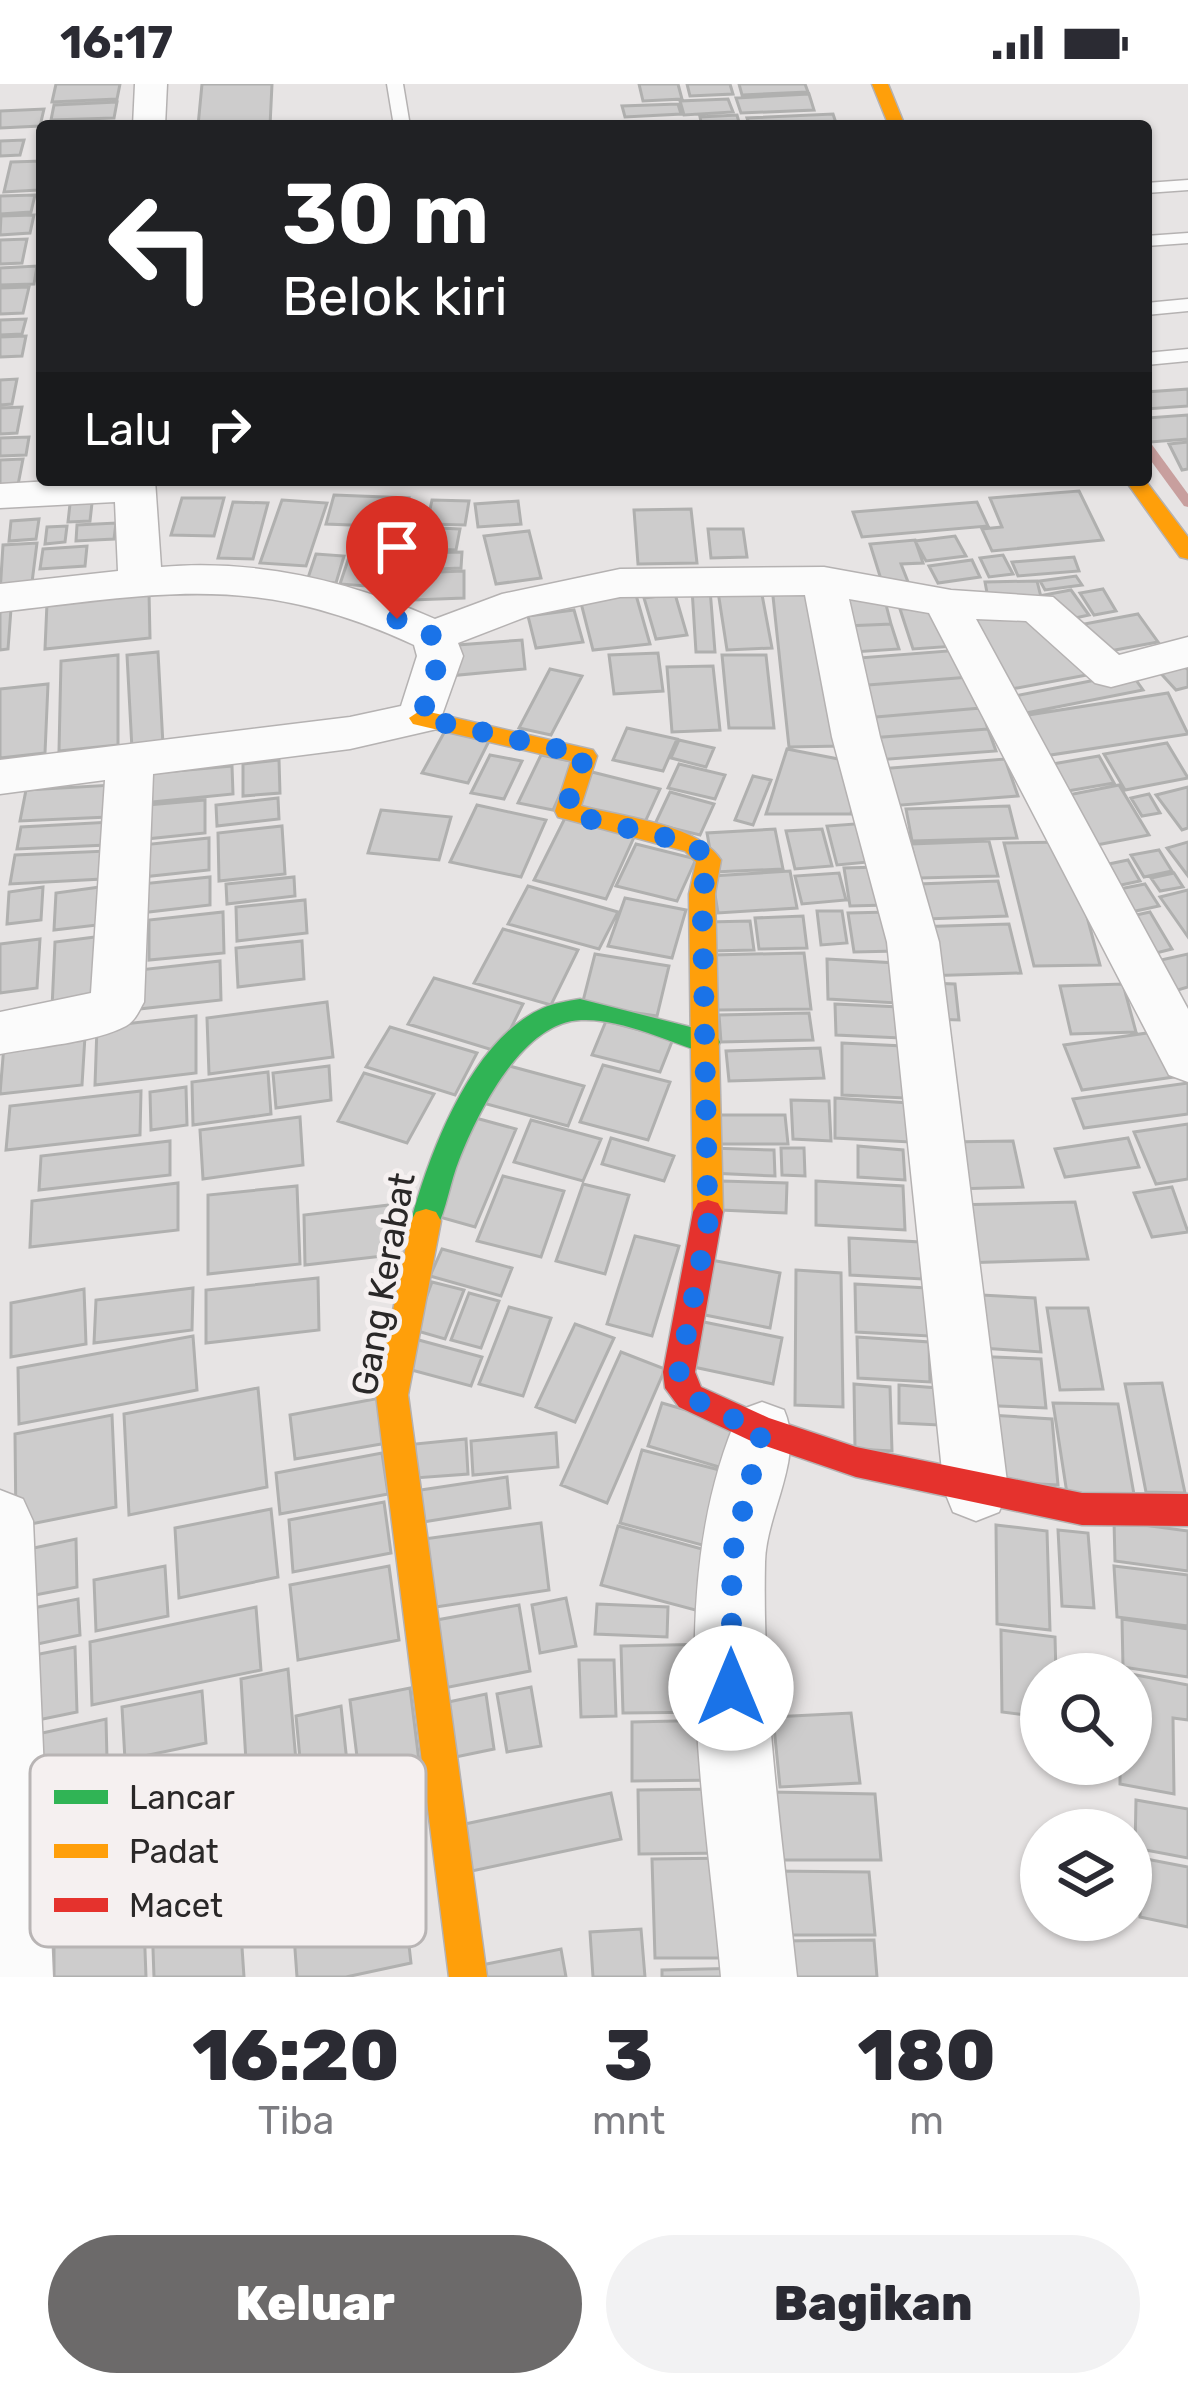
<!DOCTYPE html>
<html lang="id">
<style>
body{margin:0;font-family:Rubik,sans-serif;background:#f2f2f3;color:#2b2b33;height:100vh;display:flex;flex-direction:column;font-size:45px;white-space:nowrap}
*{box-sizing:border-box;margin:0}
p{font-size:39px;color:#7c7c81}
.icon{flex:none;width:66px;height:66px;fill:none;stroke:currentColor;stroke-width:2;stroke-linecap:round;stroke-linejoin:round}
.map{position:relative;height:1893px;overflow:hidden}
.panel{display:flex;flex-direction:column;background:#fff;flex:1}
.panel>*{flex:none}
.hud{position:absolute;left:36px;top:36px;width:1116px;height:366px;border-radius:12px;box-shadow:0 3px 9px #0004;background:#202124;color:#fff;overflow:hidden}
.tools{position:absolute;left:1020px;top:1569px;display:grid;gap:24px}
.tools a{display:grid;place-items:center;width:132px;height:132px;border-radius:50%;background:#fff;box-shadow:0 3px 9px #0004;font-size:60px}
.pin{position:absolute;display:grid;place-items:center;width:102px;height:102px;color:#fff;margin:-123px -51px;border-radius:50% 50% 50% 0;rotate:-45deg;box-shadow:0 0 12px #0007}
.pin .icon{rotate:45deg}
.me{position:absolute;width:132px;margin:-66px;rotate:0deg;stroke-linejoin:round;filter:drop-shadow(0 0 9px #0008)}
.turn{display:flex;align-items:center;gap:42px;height:252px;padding:0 48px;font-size:54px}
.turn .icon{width:156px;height:156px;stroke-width:2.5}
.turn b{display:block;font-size:84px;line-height:102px}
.then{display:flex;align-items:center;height:114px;padding:0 48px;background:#0003;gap:24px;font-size:45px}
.eta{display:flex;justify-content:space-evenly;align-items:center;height:204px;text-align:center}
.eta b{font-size:72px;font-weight:800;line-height:84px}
.button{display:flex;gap:24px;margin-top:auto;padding:24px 48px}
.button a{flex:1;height:138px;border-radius:72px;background:#6c6a6a;color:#fff;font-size:48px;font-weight:800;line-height:138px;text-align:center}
.button a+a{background:#f2f2f3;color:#2b2b33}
.status{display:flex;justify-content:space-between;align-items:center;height:84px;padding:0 60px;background:#fff;direction:ltr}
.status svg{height:33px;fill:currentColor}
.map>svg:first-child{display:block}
</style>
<div class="status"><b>16:17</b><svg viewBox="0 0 49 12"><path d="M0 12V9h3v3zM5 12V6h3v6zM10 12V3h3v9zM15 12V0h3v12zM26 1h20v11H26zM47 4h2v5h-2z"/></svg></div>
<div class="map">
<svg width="1188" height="1893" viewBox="0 0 1188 1893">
<rect width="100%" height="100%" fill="#e7e4e4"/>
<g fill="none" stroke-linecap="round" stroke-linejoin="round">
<path fill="#c89f9e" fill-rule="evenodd" d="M1146 357 1150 358 1188 410V423L1184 422 1146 370Z"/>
</g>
<path fill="#cdcccc" stroke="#b0b0af" stroke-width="3" d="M56 0H120L117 15 52 18Z
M202 0H272L270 42H198Z
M639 0H678L682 15 643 17Z
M687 0H730L733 10 690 12Z
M739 0H805L808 8 742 11Z
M809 10 814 26 741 29 736 14Z
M728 15 733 28 684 31 680 17Z
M117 18 114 34 51 36 54 21Z
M678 20 681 30 625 33 622 22Z
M44 25 40 42 0 44V27Z
M833 30 837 42H750L747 34Z
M737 31 740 42H702L700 33Z
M24 56 20 71 0 72V57Z
M42 77 38 106 4 108 11 78Z
M35 111 31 128 0 130V112Z
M34 131 30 149 0 151 1 132Z
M27 155 22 179 0 180V156Z
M37 182 34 200 0 201V184Z
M29 203 23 229 0 230V204Z
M26 235 22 250 0 251V236Z
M26 252 22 272 0 273V253Z
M17 295 12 320 0 321V296Z
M1188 305V322L1146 325V308Z
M22 323 17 349 0 350V324Z
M1188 331V355L1151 358 1146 334Z
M29 353 26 371 0 372V354Z
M1188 358V385L1182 386 1169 360Z
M23 375 17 406 0 407V376Z
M1079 407 1103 456 992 467 982 445 1002 443 990 414Z
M93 410 90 437 68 438 71 411Z
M334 411 409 414 402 443 326 440Z
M182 414H224L214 452 171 451Z
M282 416 327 419 306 482 260 479Z
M432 416 469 417 465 441 427 440Z
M518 417 521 440 478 443 475 420Z
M233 418 268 419 253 475 218 474Z
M977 418 988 442 862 453 853 428Z
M691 425 697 479 638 480 634 426Z
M39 435 36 455 9 457 11 437Z
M116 439 114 455 76 457 77 441Z
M67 442 65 458 45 460 47 443Z
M415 443 460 445 456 466 410 464Z
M708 445H743L747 473 711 474Z
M529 447 541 494 496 500 484 452Z
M955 452 966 472 926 477 915 457Z
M915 456 923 479 901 480 910 503 884 505 870 460Z
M37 459 31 506 0 509 3 461Z
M87 462 85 482 40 485 43 465Z
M380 466 406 467 401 512 375 511Z
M351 467 375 469 366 502 340 500Z
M462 468 461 484 415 486 416 469Z
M316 470 344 472 336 499 307 497Z
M1003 471 1013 490 989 493 980 474Z
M1074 473 1079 487 1018 492 1012 478Z
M972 476 980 493 938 499 929 482Z
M464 487V514L413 516 414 489Z
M1076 492 1082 501 1045 506 1040 497Z
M1037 497 1041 513 988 514 985 498Z
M760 500 772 564 727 566 717 501Z
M772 503H821L842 662 789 663Z
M634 504 650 560 593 566 579 511Z
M692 505H710L715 568H696Z
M1103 505 1116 527 1094 531 1080 509Z
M1071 506 1089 531 1061 537 1044 511Z
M149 508 150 554 45 565 47 519Z
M883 509 891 540 846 542 838 512Z
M675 510 687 551 656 555 644 514Z
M943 522 956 562 913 565 900 525Z
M11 525 8 565 0 566V526Z
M953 525 1033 526 1092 590 1001 607Z
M574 526 583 558 536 564 528 532Z
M1138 530 1158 558 1099 569 1079 541Z
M891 540 899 565 853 568 846 542Z
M522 556 525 585 448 592 445 562Z
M960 566 970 593 855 602 846 575Z
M158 568 163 661 132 665 127 571Z
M658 569 663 607 614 610 609 571Z
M118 571V661L59 667 61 577Z
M722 571H766L774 644H729Z
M1178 575 1188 586V603L1176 606 1154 582Z
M713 582 720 646 672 648 667 583Z
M550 585 582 592 551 651 519 644Z
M1131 589 1143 606 1021 630 1010 613Z
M970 593 981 624 864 634 855 602Z
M48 600 45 669 0 674V605Z
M1168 609 1188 650 1044 672 1022 632Z
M981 624 988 645 870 654 864 634Z
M627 644 677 655 663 687 613 676Z
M988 645 996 667 877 676 870 654Z
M445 647 489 657 468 699 422 689Z
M679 656 714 664 706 683 671 674Z
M1167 659 1188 694 1125 706 1104 670Z
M787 665 859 679 851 730H766Z
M490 671 522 677 504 715 471 709Z
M541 671 575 678 553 726 518 719Z
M1099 672 1114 699 1056 709 1041 682Z
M1005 675 1018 712 889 722 878 685Z
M279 676 280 709 243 712V680Z
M679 680 725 691 715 715 668 704Z
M232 682 233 710 142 719V690Z
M592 688 660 705 645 738 574 721Z
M753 692 771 696 753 741 735 736Z
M113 701 108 733 20 737 26 706Z
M1119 701 1149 751 1086 763 1058 713Z
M1188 703V744L1182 746 1156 711Z
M670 708 714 720 700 751 655 740Z
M1149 710 1160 729 1142 732 1131 714Z
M278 714 279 735 217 742 216 721Z
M205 716V749L146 755 147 721Z
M477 721 546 736 521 793 450 778Z
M1009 722 1017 754 912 757 906 725Z
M381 726 451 733 439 776 368 769Z
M565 734 635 751 606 815 534 796Z
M111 738 107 761 17 765 21 743Z
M868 739 879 777 837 781 827 742Z
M282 742 285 790 219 797 218 749Z
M775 745 783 785 714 788 707 749Z
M822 745 832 782 795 785 786 747Z
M209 754V786L142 793V761Z
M989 757 998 792 919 794 911 760Z
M1067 758 1100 881 1034 882 1004 759Z
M1188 758V792L1167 764Z
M636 760 696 775 677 817 616 802Z
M1159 766 1172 787 1144 793 1131 771Z
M107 767 102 795 10 800 15 771Z
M1128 776 1140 797 1107 804 1094 783Z
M880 783 887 821 850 822 844 784Z
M790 787 797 824 718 829 712 792Z
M839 789 846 816 802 820 795 792Z
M1174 789 1183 803 1160 807 1151 794Z
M210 793V821L140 829 141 800Z
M294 793 295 812 227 820 226 800Z
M998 797 1007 832 926 835 919 800Z
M1145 800 1159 822 1117 831 1104 808Z
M107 802 106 840 54 846 56 809Z
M528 802 618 828 599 865 508 840Z
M43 803 41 836 7 840 9 808Z
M1188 806V853L1160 813Z
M625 814 686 826 672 874 608 862Z
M305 816 307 849 237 857 236 823Z
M817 827H842L847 859 821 861Z
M223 828 224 869 149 876V836Z
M889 828 897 867 854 868 848 829Z
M1150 828 1172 865 1140 873 1118 835Z
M803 832 807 864 759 865 755 834Z
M750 837 754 866 710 867 708 838Z
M1009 840 1021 889 923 892 913 843Z
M503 845 578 866 551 921 474 899Z
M103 852 101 918 52 924 55 858Z
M40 855 37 904 0 909V860Z
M302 857 304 895 238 903 236 864Z
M804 869 811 925 717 926 712 871Z
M595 870 669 882 657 932 582 921Z
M1188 870V903L1171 908 1152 878Z
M827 875 896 879 897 919 828 915Z
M220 877 221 916 139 925V886Z
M434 894 523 920 499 968 408 940Z
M927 899 955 900 959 936 932 935Z
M1123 900 1136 948 1071 950 1060 902Z
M327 918 333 973 209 990 207 934Z
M835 920 900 923 901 954 836 951Z
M809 929 813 956 721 958 719 931Z
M196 932V989L95 1001 97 943Z
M606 937 673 955 660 988 592 971Z
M390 943 477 969 455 1011 366 983Z
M1161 947 1181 992 1082 1006 1064 961Z
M85 952 82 1001 0 1010 4 961Z
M842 959 903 962 905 1014 842 1011Z
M820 964 824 994 729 997 726 967Z
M502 980 584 1002 568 1042 483 1019Z
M603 981 670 998 648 1056 580 1038Z
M329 982 331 1016 276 1024 273 989Z
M268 988 271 1030 193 1041 192 998Z
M364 989 434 1010 407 1059 338 1037Z
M1188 999V1030L1084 1044 1073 1015Z
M186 1003 187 1041 151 1046 150 1008Z
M141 1007 140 1051 6 1066 10 1022Z
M835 1014 909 1019 910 1058 835 1054Z
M791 1016 829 1017 831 1057 793 1055Z
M711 1031H785L788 1060H712Z
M300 1033 303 1081 203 1095 200 1046Z
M472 1033 516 1045 475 1143 429 1130Z
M531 1036 601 1055 583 1097 514 1078Z
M1188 1040V1095L1156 1100 1134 1048Z
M611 1054 674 1072 664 1097 602 1080Z
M1128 1054 1139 1083 1065 1093 1055 1065Z
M170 1057V1091L39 1106 41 1072Z
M1013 1057 1023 1103 952 1105 945 1058Z
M858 1062 903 1066 905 1096 858 1093Z
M709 1064 774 1066 775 1092 710 1089Z
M781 1064H804L805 1092 782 1091Z
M503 1092 564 1107 541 1173 477 1157Z
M721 1097 787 1099 786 1129 721 1126Z
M816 1097 903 1102 905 1146 816 1141Z
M178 1099V1146L30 1163 32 1117Z
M583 1100 629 1111 605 1190 556 1177Z
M297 1102 300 1180 208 1190V1111Z
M1172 1103 1188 1148 1152 1153 1134 1109Z
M1075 1118 1088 1175 961 1179 952 1121Z
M406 1119 409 1169 305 1181 304 1131Z
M635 1152 679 1162 652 1252 607 1240Z
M849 1154 920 1158 922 1195 850 1191Z
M442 1165 512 1184 501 1212 430 1192Z
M706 1175 780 1189 770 1244 695 1229Z
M796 1186 841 1189 843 1323 795 1321Z
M318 1194 319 1246 206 1259V1206Z
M432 1198 464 1206 445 1255 414 1246Z
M855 1200 927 1204 929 1252 856 1248Z
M193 1204 192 1246 94 1259 96 1216Z
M84 1205 86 1260 11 1273V1219Z
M469 1209 499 1217 481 1264 451 1256Z
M963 1210 1035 1214 1041 1268 967 1263Z
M509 1223 551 1234 523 1312 479 1300Z
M1047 1224H1088L1103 1305 1060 1306Z
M699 1237 782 1254 773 1300 689 1282Z
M575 1240 614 1254 575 1338 536 1323Z
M193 1252 197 1306 19 1340 18 1284Z
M857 1253 929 1258 930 1298 858 1294Z
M415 1255 482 1273 471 1302 404 1284Z
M621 1268 665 1285 607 1419 561 1401Z
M970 1272 1041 1275 1046 1324 973 1321Z
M1162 1299 1185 1409 1146 1408 1125 1300Z
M854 1300 890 1303 892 1367 855 1365Z
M899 1301 938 1304 939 1341 899 1339Z
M258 1304 267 1403 129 1431 124 1330Z
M380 1314 387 1359 295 1375 290 1331Z
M662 1319 749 1344 736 1388 648 1362Z
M1053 1319 1118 1320 1135 1416H1068Z
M974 1330 1052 1335 1058 1401 979 1397Z
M112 1331 116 1423 16 1443 15 1350Z
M556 1349 558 1383 473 1391 471 1357Z
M466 1355 468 1390 415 1394V1360Z
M642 1366 735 1390 717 1465 620 1439Z
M382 1369 388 1410 280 1430 276 1389Z
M507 1393 510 1424 417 1439 414 1407Z
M384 1418 391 1469 293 1488 289 1436Z
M271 1425 278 1493 179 1514 175 1444Z
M1114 1437 1188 1447V1487L1115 1477Z
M541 1439 549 1506 429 1524 424 1455Z
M996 1441 1047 1447 1050 1546 997 1540Z
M618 1442 713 1468 699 1527 601 1501Z
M1058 1446 1088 1449 1094 1524 1062 1522Z
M76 1455 77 1503 9 1516 10 1469Z
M165 1482 168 1532 96 1547 94 1496Z
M389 1482 399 1556 298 1576 290 1501Z
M1114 1482 1188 1491V1542L1117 1533Z
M566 1514 576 1562 540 1569 532 1521Z
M78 1515 80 1551 14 1565 13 1528Z
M597 1520 668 1523 667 1553 595 1550Z
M519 1521 530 1587 439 1605 431 1537Z
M256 1523 261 1586 92 1621 90 1558Z
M1122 1535 1188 1545V1593L1123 1583Z
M1001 1546 1055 1553 1056 1590H1041V1633L1002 1628Z
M714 1560 717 1628 623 1629 621 1562Z
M75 1563 77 1628 9 1642V1576Z
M579 1576H614L616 1632 581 1633Z
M288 1585 298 1700 248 1710 241 1595Z
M1131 1590 1188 1601V1636L1173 1634 1174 1710 1120 1700V1680H1131Z
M531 1603 541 1662 507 1668 497 1610Z
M410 1604 419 1677 359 1689 350 1616Z
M202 1607 206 1659 125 1676 122 1623Z
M486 1610 494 1665 446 1675 439 1620Z
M341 1622 349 1697 303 1707 296 1632Z
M851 1629 860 1699 780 1703 773 1633Z
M106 1635 108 1715 16 1735 15 1655Z
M721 1636 724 1696 632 1697V1638Z
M723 1705 726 1769 639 1770 638 1706Z
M110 1706 109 1771 12 1788 15 1721Z
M771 1708 875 1710 881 1776H773Z
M611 1709 621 1755 472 1787 465 1740Z
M1136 1716 1188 1725V1774L1135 1764Z
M112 1733 115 1821 15 1843V1755Z
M399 1773 411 1879 346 1893H297L290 1796Z
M737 1774 743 1874H655L652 1775Z
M1141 1774 1188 1783V1843L1140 1833Z
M772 1787 869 1788 875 1851H775Z
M239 1819 244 1893H154L152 1837Z
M144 1840 146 1893H54V1859Z
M641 1845 645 1893H593L590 1848Z
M874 1856 877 1893H777L775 1857Z
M561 1865 566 1893H479L477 1882Z
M747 1884V1893H662V1886Z"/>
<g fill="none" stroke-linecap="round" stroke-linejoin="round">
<defs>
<path id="lane" d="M387 0H403L410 42H394Z
M1188 96V106L1146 109V99Z
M1188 149V159L1146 162V152Z
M1188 215V227L1146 231V219Z
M1188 265V277L1146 281V269Z"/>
<path id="street" d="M135 0H167L165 42H133Z
M68 396H155L161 483C257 475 347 496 435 535L502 510 620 485 824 483 951 506 1053 513 1119 571 1188 553V583L1111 603 1095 599 1026 537 976 535 1188 925V998L1169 991 929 529 849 515 880 653 939 858 1008 1406 999 1428 976 1437 953 1428 944 1406 887 858 832 653 805 511 620 513 528 532 458 559 463 572 437 645 350 665 153 690 144 918C139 927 135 937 126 942 97 958 35 963 0 970V928L91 909 105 696 0 710V676L350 633 401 622 417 572 414 561C257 488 164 509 0 528V500L118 487 115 418 0 424V400Z
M762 1318 784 1326C805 1373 766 1429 765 1478 762 1617 782 1755 797 1893H721C705 1710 662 1501 740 1326Z
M0 1406 23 1415 33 1437 53 1893H0Z"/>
<path id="fast" d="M580 915 706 947 716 950 720 958 716 966 706 969C668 958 621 934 581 936 522 938 478 1028 459 1076 450 1098 447 1124 436 1146L426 1149 416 1146 411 1137C430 1067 472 955 543 924 554 919 568 917 580 915Z"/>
<path id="slow" d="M872 0H888L905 42H889Z
M1125 396H1145L1188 453V475L1180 473Z
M421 626 593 666 597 672 581 722C622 733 698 740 721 776L715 810 723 1128 718 1137 708 1140 698 1137 693 1128 689 810 696 778 685 767 558 733 555 727 571 677 413 640 409 634Z
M426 1125 436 1128 441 1137 408 1311 487 1893H449L376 1311 411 1137 416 1128Z"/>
<path id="jam" d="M708 1116 718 1119 723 1128 695 1288 701 1303 769 1334 856 1363 1082 1409 1188 1410V1442L1082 1441 856 1393 751 1357 679 1323 665 1304 663 1288 693 1128 698 1119Z"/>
</defs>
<use href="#lane" stroke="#b5b2b2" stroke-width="3"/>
<use href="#street" stroke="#b5b2b2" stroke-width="3"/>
<use href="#fast" stroke="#b5b2b2" stroke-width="3"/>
<use href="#slow" stroke="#b5b2b2" stroke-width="3"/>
<use href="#jam" stroke="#b5b2b2" stroke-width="3"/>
<use href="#lane" fill="#fbfbfb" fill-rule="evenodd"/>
<use href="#street" fill="#fbfbfb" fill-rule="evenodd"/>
<use href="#fast" fill="#30b455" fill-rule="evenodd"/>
<use href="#slow" fill="#ff9f0a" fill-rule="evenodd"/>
<use href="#jam" fill="#e5322d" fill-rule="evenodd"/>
</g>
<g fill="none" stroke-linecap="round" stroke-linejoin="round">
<path stroke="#1a73e8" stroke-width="21" stroke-dasharray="0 37.8" d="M397 535 433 552 440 572 421 634 585 671 567 721 572 731 693 760 709 776 702 810 708 1139 679 1288C684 1322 733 1333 762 1347L732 1471 731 1604"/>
</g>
<g text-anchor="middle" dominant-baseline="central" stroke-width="10" stroke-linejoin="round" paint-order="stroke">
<g font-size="36" fill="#2a2828" stroke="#f5f0f0">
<text transform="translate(383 1200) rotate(-80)">Gang Kerabat</text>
</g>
</g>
<rect x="30" y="1671" width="396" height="192" rx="18" fill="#f5f0f0" stroke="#b8b4b4" stroke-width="3"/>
<rect x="54" y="1706" width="54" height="14" fill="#30b455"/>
<rect x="54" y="1760" width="54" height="14" fill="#ff9f0a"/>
<rect x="54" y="1814" width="54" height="14" fill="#e5322d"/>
<g font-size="33" fill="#2a2828">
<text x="129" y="1725">Lancar</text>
<text x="129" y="1779">Padat</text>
<text x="129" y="1833">Macet</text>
</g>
</svg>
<div class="tools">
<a><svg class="icon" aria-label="search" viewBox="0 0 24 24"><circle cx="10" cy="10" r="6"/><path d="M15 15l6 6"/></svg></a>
<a><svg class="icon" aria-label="layers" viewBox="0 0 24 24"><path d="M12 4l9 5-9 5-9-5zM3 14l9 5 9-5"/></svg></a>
</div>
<div class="pin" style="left:397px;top:535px;background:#d93025"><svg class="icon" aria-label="arrive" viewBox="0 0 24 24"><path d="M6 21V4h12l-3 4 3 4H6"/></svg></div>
<svg class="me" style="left:731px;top:1604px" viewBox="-20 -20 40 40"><circle r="19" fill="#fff"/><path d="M0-13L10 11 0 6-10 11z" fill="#1a73e8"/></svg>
<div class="hud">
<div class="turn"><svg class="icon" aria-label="left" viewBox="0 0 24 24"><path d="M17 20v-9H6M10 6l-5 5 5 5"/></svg><div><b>30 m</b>Belok kiri</div></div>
<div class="then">Lalu<svg class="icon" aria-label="right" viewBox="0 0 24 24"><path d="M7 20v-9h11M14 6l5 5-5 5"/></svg></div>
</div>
</div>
<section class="panel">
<div class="eta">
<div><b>16:20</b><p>Tiba</p></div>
<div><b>3</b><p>mnt</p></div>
<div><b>180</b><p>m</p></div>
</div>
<div class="button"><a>Keluar</a><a>Bagikan</a></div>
</section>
